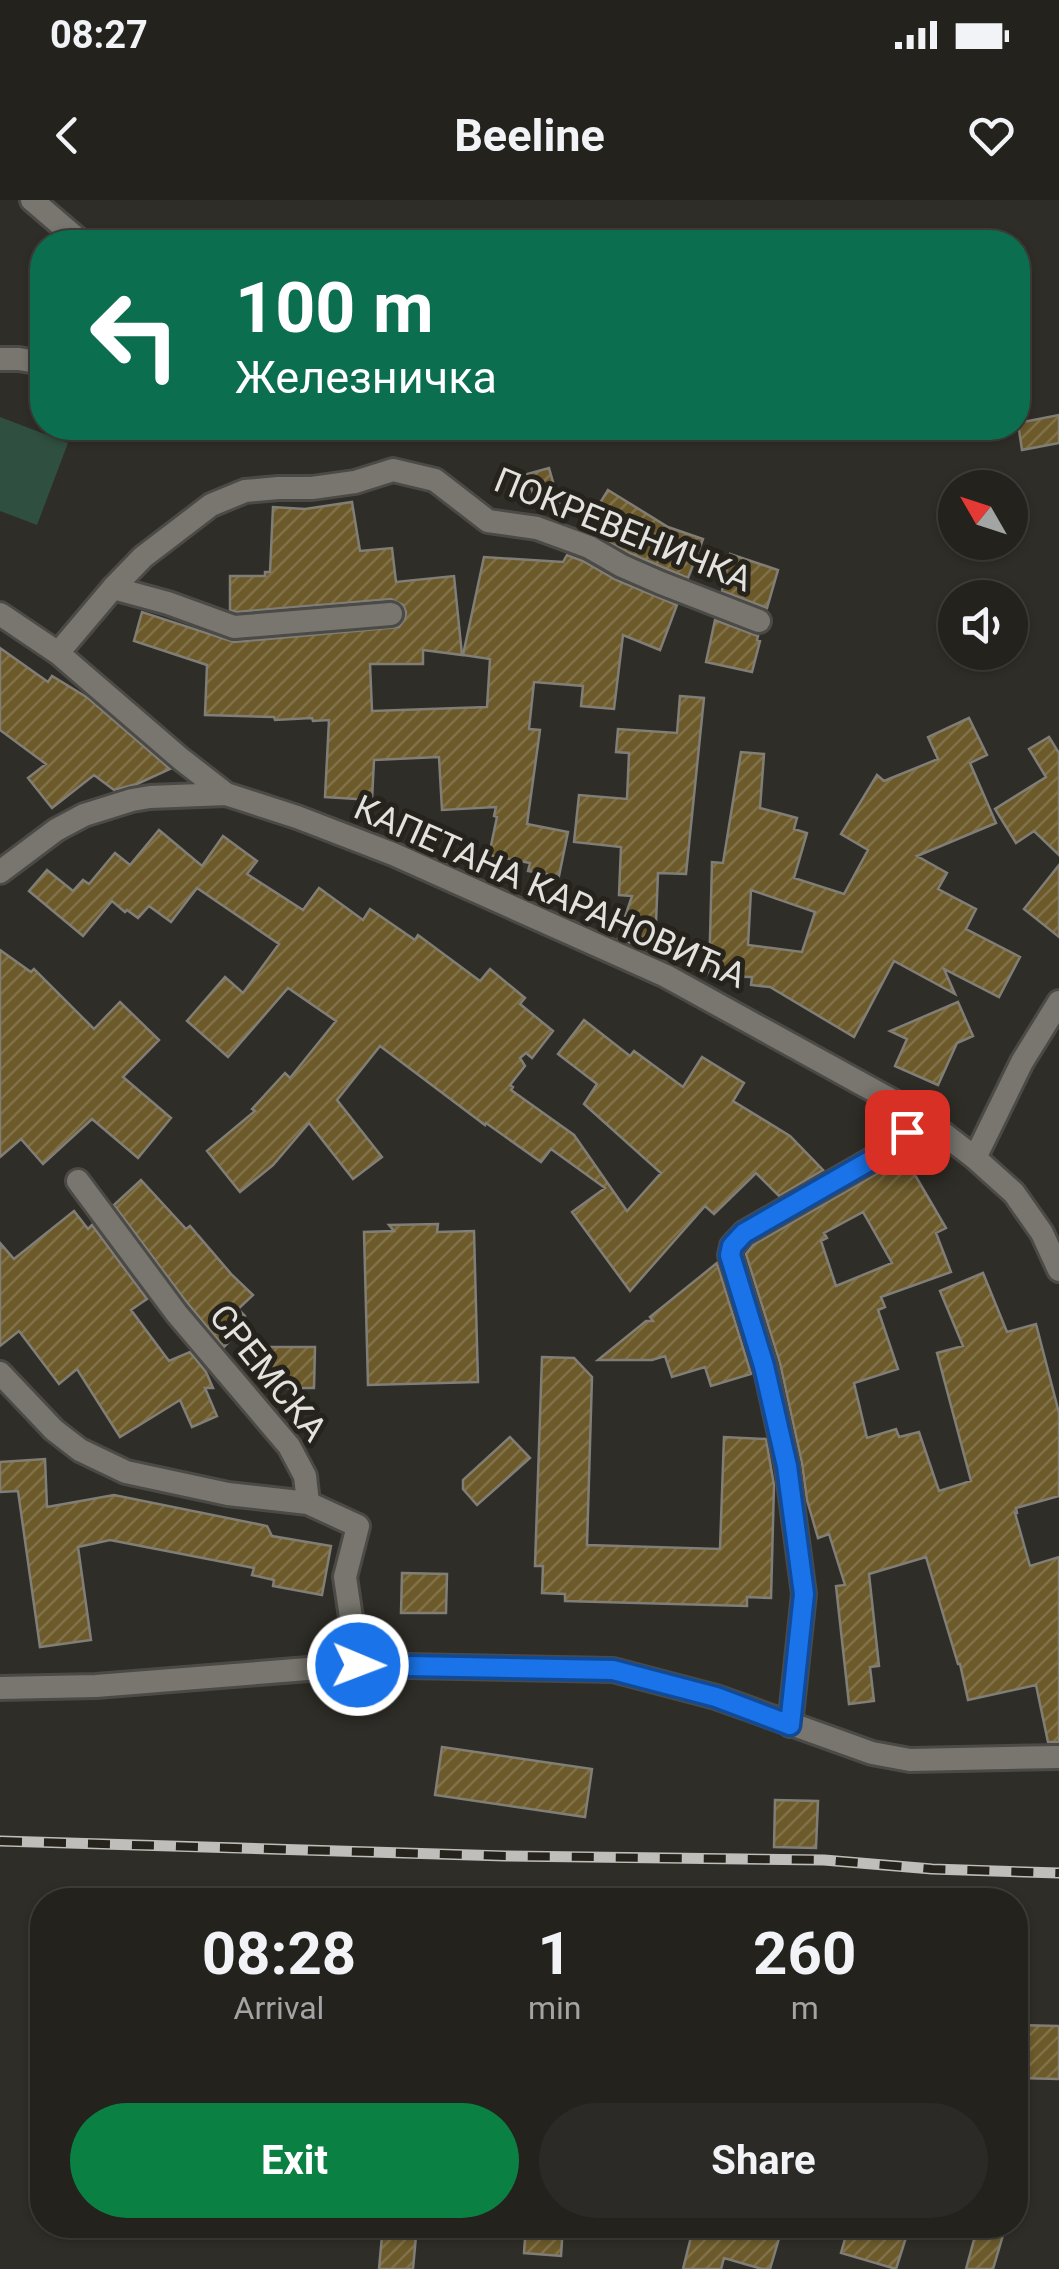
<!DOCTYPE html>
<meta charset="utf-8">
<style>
body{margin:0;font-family:Roboto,sans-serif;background:#2b2a26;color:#f1f3f6;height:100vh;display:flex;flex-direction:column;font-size:38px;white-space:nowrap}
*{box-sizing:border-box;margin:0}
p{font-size:32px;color:#a3a4a4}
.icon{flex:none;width:55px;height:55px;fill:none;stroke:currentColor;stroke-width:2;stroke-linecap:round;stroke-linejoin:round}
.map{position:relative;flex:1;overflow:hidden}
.details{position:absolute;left:30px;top:1688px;width:998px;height:350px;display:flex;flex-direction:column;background:#23221d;border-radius:40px;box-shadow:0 2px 8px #0004,0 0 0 2px #403f3b}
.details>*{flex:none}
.banner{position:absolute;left:30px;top:30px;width:1000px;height:210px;border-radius:40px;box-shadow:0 2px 8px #0004,0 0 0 2px #403f3b;background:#0b6e4f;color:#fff;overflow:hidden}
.needle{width:65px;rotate:309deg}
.tools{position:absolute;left:938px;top:270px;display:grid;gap:20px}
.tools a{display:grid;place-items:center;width:90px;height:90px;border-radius:50%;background:#23221d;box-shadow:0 2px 8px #0004,0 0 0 2px #403f3b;font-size:50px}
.pin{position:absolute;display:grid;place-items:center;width:85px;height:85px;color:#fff;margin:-42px;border-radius:20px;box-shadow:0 5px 15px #0006}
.me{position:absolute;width:110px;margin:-55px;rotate:91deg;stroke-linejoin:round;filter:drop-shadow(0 0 8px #0008)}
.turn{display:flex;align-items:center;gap:35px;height:210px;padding:0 40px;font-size:45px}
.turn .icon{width:130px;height:130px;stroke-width:2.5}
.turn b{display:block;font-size:70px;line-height:85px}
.eta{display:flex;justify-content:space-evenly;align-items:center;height:170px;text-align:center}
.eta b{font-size:60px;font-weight:700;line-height:70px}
.primary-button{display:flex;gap:20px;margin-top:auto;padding:20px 40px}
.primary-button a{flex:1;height:115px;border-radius:60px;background:#0b8043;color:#fff;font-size:40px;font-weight:700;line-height:115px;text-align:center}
.primary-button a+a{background:#2b2a26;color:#f1f3f6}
.status{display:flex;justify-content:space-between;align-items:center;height:70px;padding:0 50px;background:#23221d;direction:ltr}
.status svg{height:28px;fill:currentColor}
header{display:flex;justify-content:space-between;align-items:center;height:130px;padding:0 40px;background:#23221d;font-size:45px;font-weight:700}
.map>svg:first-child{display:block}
</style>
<div class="status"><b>08:27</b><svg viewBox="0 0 49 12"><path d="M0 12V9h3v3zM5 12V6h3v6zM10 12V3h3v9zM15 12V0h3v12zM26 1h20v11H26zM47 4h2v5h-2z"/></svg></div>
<header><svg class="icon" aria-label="back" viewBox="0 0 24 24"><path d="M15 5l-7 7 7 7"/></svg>Beeline<svg class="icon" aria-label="heart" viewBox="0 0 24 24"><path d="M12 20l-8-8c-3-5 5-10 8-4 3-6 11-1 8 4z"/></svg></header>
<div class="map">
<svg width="1059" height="2069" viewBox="0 0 1059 2069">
<defs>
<pattern id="building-hatch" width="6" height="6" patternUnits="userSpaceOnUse" patternTransform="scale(2.5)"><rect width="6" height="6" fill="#6c5a2b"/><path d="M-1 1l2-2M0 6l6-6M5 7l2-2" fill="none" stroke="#817149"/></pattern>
</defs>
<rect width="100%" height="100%" fill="#2f2d27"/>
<path fill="#2f4f40" d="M0 217 68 243 37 325 0 311Z"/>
<path fill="url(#building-hatch)" stroke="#807e76" stroke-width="2.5" fill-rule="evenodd" d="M1059 215V243L1022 250 1018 223Z
M549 268 559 303 538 310 527 274Z
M608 290 668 327 703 339 688 378 629 353 584 329Z
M352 302 360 351 392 348 396 382 454 376 462 455 423 450V464H370L372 511 487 507 490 459 463 455 484 357 563 362 567 355 583 361 616 380 677 405 660 450 623 435 614 509 581 506 583 486 534 482 529 529 540 530 527 624 568 632 559 676 528 671 530 663 489 655 497 617 494 616 496 607 442 610 439 557 374 560 372 600 325 597 329 520 313 521 312 518 275 520 274 517 205 515 207 465 134 441 142 412 234 442 399 427 405 419 406 412 403 405 391 399 236 412 230 410V376H265V372H270L273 307 305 309Z
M730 354 778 370 767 408 722 391Z
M715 420 758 436 757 440 760 441 752 472 706 462Z
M0 448 48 482 52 476 88 498 170 569 137 584 114 590 94 575 52 608 28 578 46 564 0 530Z
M680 496 704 498 686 674 658 673 656 723 646 749 618 738 632 696 619 695 621 647 574 642 579 595 627 599 629 553 616 552 618 529 677 533Z
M969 518 987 555 970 563 996 623 917 656 947 673 938 689 976 709 966 729 1020 757 999 797 944 769 955 794 894 761 854 837 770 787 751 785 752 777 709 776 712 662 723 663 741 552 764 554 760 608 797 618 794 629 807 633 794 678 844 694 868 650 841 634 877 575 884 581 938 559 928 537ZM751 690 815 712 802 752 748 745Z
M1049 537 1059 553V655L1034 631 1016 643 995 609 1046 577 1029 549Z
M159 630 202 666 223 636 257 661 247 674 303 710 319 688 363 720 370 709 415 740 418 735 480 781 490 769 525 798 520 804 553 831 532 858 526 853 520 858 525 866 510 885 513 887 511 890 574 935 627 1011 661 973 584 904 597 884 558 854 584 820 630 856 634 851 683 887 702 857 744 883 733 901 790 936 823 970 779 996 756 973 714 1014 705 1006 630 1091 572 1012 605 988 551 949 541 962 486 923 485 925 380 846 337 900 382 957 353 979 309 923 273 965 240 992 207 951 255 911 252 909 285 873 290 878 336 821 288 788 228 857 187 821 225 777 243 793 279 744 197 688 171 722 149 706 138 718 127 710 125 712 112 701 83 736 29 691 47 670 73 691 83 680 89 684 115 653 130 665Z
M1059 665V737L1024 709Z
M0 750 31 772 34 769 94 829 120 802 159 840 123 877 171 918 138 958 92 919 43 964 21 939 0 957Z
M958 802 973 836 957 843 938 885 895 866 907 839 890 831Z
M908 953 919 973 915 975 946 1028 936 1033 951 1072 881 1097 885 1107 878 1110 898 1169 854 1183 867 1238 896 1229 899 1237 919 1232 939 1291 971 1281 937 1153 963 1146 940 1091 983 1073 1007 1132 1036 1124 1059 1213V1296L1016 1308 1017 1313H1015L1030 1366 1059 1357V1542H1048L1036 1485 968 1500 960 1464H958L926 1357 869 1374 879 1466 870 1467 874 1501 849 1504 836 1386 845 1385 829 1334 818 1338 807 1300 802 1263 780 1163 746 1054 753 1045 899 961ZM863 1012 892 1063 836 1086 821 1041 827 1038 824 1033Z
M141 980 186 1029 190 1026 232 1075 253 1095 238 1109 245 1116V1126L224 1147 185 1100 114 1005Z
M74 1011 88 1029 92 1025 147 1099 131 1110 169 1161 190 1152 206 1172 213 1188H205L217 1216 192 1227 180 1200 120 1237 77 1169 59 1184 19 1131 0 1146V1043L14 1059Z
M438 1024 437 1032 474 1031 478 1182 368 1185 364 1032 394 1031 389 1025Z
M717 1063 751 1174 711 1186 705 1167 672 1177 665 1156 652 1160H598L646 1121H653L650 1117Z
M262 1147H315L314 1188H261Z
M542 1157 574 1158 592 1177 587 1345 720 1349 724 1237 766 1239 774 1285 771 1398 747 1397V1406L565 1401V1394L542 1393 543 1366H535Z
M510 1237 530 1258 477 1305 463 1289V1280Z
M45 1259 47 1307 114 1295 267 1326 272 1336 331 1346 322 1395 273 1386 274 1380 252 1375 254 1368 110 1340 78 1347 91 1440 40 1447 18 1291 0 1292V1262Z
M402 1373 447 1374 446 1413H401Z
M442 1547 592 1569 585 1617 435 1595Z
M775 1600 818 1601 816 1648 774 1647Z
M1015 1825 1059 1826V1879L1015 1878Z
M383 2025H417L413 2069H379Z
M526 2025H563L561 2056 524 2053Z
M694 2025H783L770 2069H762L724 2058 721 2069H683Z
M849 2025H910L896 2069 841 2053Z
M978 2025H1006L993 2069H966Z"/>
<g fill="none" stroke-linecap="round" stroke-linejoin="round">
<defs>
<path id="minor" d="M32 0 81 42
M0 159H19L42 163
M113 388 168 403 234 427 391 414
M0 414 58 453 181 559 226 594
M58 453 113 388 143 357 211 305 245 291 278 288H312L355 282 393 270 435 280 488 321 537 328 589 347 622 366 661 383 759 421
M0 672 56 630 84 615 132 600 150 597 226 594 297 617 393 654 666 776 922 917 975 958 1014 993 1042 1033 1059 1070
M975 958 1022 862 1059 802
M78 981 177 1114 289 1246 305 1276 308 1303
M0 1173 54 1230 80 1250 126 1272 228 1294 308 1303 358 1326 345 1377 358 1465
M0 1488 96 1486 358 1465 613 1470 716 1497 872 1553 910 1560 1059 1557
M790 1525 804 1394 787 1266 765 1166 730 1055 732 1046 744 1033 892 948 922 917"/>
</defs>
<use href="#minor" stroke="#4c4a46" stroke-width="28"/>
<use href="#minor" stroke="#78766e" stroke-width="22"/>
<defs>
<path id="rail" d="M0 1641 505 1656 824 1660 932 1669 1059 1673"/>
</defs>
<use href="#rail" stroke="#c0beba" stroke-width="11"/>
<use href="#rail" stroke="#26231d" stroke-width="8" stroke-dasharray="22" stroke-linecap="butt"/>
</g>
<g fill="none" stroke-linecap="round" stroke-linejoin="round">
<defs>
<path id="route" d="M358 1465 613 1470 716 1497 790 1525 804 1394 787 1266 764 1166 730 1055 732 1046 744 1033 892 948 907 932"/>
</defs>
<use href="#route" stroke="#114b97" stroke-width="25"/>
<use href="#route" stroke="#1a73e8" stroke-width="18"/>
</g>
<g text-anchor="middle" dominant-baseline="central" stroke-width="10" stroke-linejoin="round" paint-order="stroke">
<g font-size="35" fill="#e4e2de" stroke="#26231d">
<text transform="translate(623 330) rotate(22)">ПОКРЕВЕНИЧКА</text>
<text transform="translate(550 692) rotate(24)">КАПЕТАНА КАРАНОВИЋА</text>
<text transform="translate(268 1173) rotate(51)">СРЕМСКА</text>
</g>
</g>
</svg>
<div class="tools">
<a><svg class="needle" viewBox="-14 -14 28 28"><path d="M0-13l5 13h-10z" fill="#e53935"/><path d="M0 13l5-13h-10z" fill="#a3a4a4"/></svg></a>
<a><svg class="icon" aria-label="sound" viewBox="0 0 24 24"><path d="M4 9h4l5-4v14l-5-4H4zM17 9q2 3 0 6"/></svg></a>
</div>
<div class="pin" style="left:907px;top:932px;background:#d93025"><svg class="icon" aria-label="arrive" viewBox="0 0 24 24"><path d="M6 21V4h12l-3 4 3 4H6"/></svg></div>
<svg class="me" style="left:358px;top:1465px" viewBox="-20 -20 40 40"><circle r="17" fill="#1a73e8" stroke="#fff" stroke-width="3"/><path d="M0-11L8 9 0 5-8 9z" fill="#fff"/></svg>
<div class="banner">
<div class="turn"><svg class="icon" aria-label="left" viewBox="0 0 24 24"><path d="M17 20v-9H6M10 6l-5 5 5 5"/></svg><div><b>100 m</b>Железничка</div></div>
</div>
<section class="details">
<div class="eta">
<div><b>08:28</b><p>Arrival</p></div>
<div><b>1</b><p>min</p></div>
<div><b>260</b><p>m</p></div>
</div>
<div class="primary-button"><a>Exit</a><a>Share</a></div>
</section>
</div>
